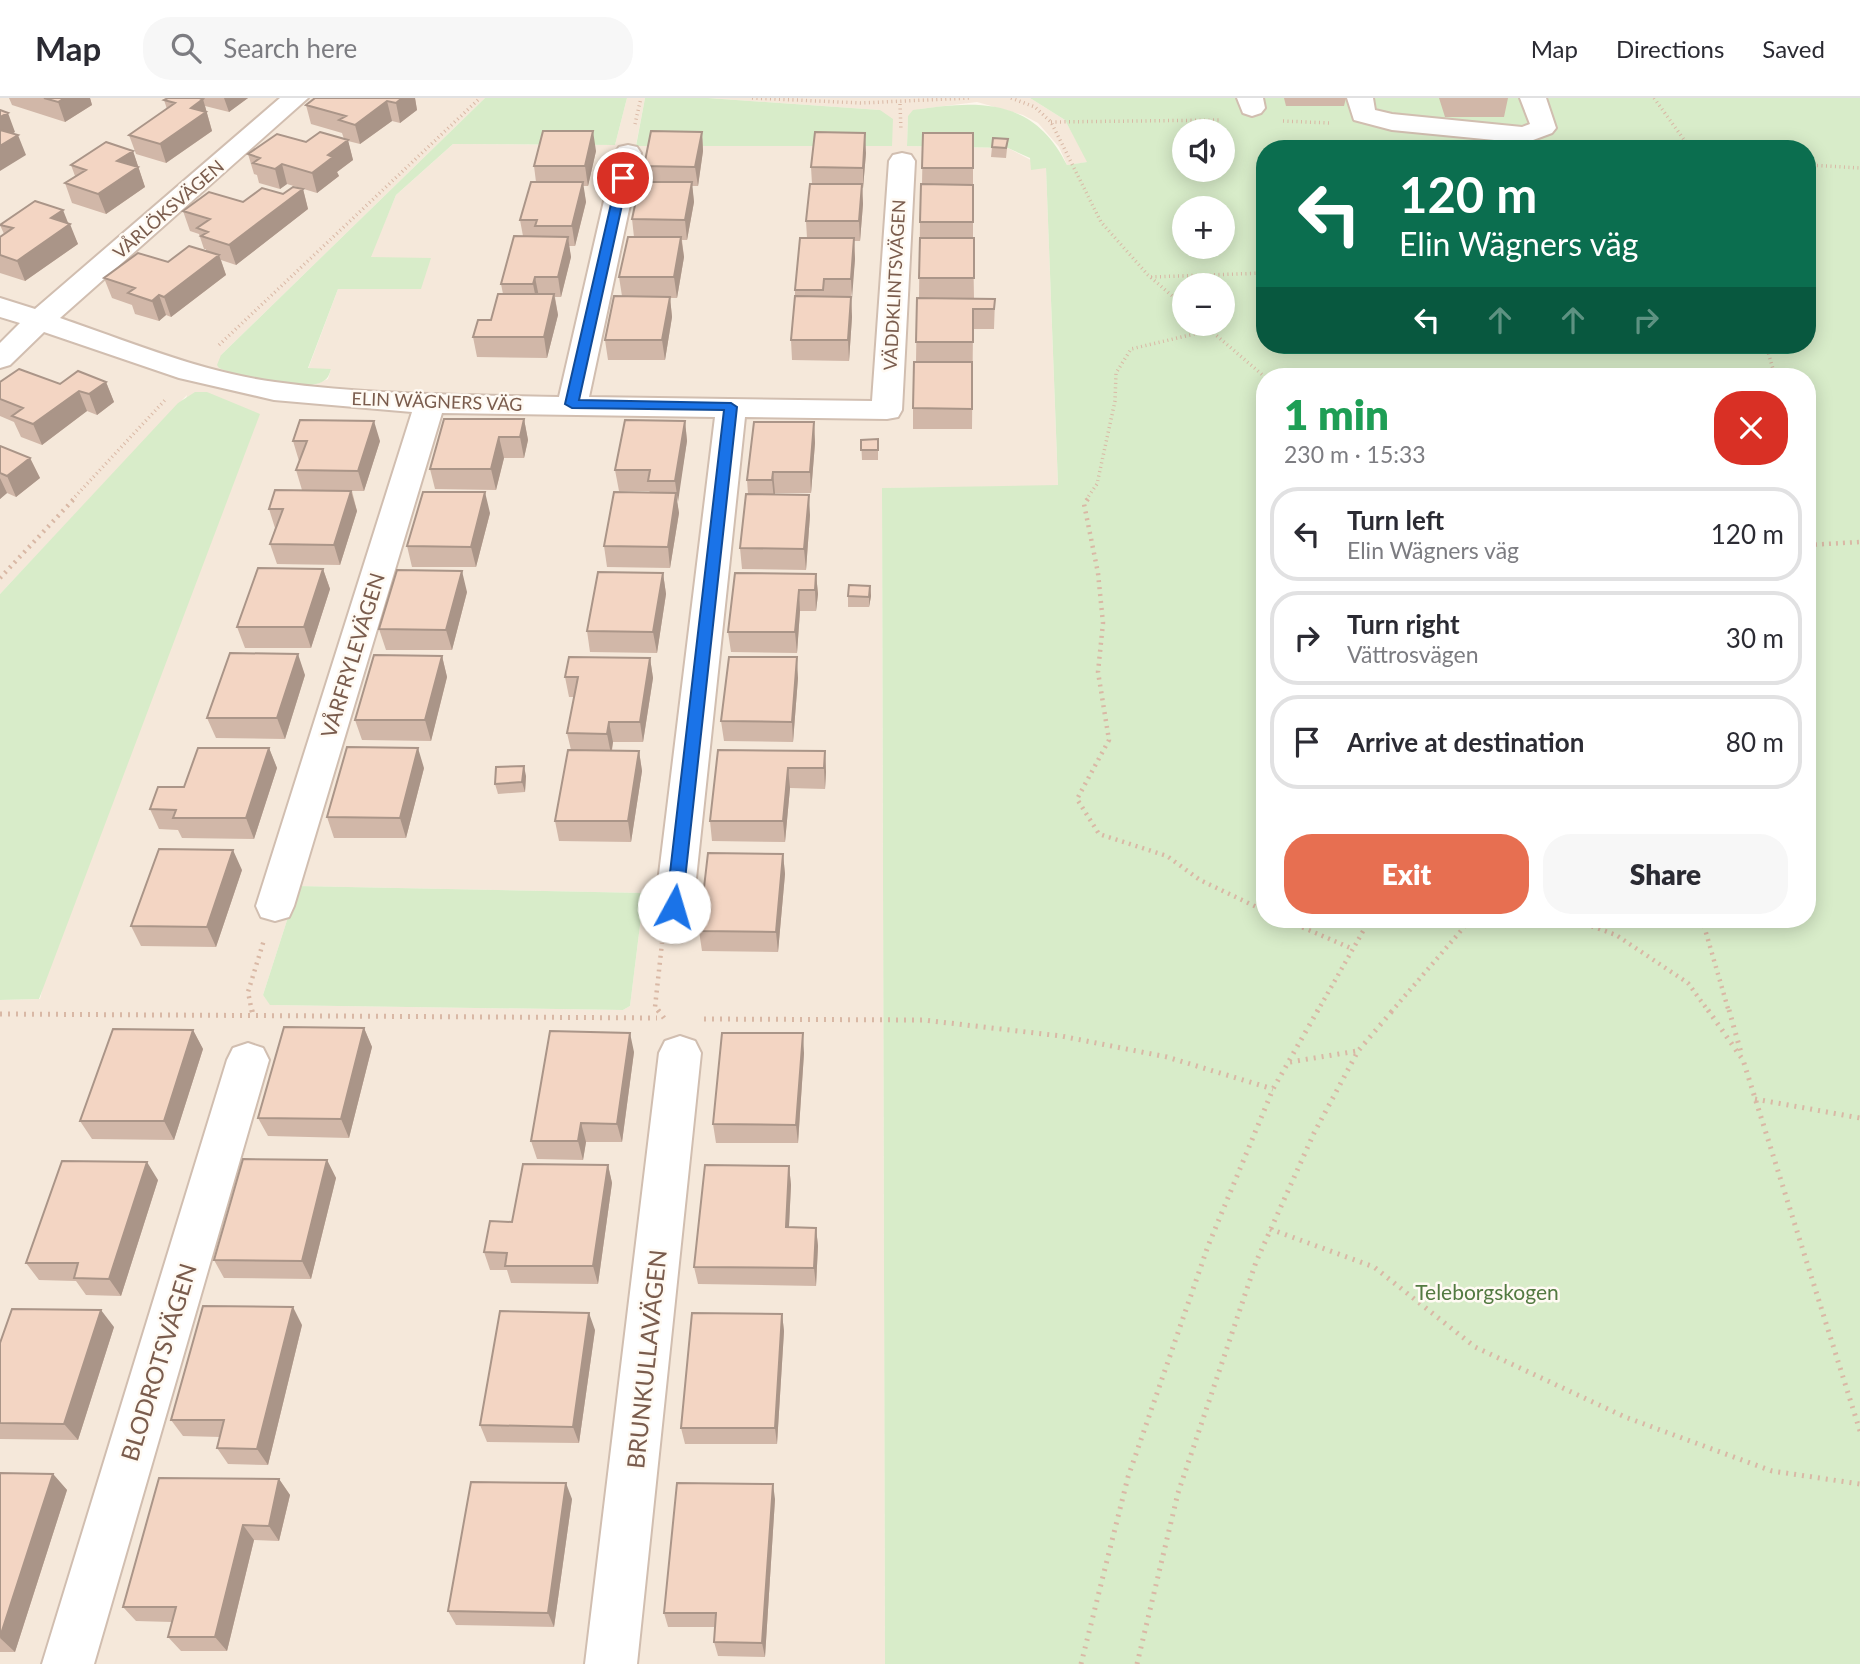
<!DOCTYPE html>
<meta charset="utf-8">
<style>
body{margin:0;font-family:Lato,sans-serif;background:#f7f7f7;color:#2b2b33;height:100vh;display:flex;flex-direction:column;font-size:26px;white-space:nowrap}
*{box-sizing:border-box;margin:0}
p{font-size:23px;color:#7c7c81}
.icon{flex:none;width:38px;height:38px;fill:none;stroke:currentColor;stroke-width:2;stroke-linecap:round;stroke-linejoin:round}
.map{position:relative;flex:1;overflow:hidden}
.drawer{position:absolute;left:1256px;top:270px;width:560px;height:560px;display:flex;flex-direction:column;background:#fff;border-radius:28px;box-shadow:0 4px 18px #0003}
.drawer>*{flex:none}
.banner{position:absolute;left:1256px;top:42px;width:560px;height:214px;border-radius:28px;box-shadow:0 4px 18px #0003;background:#0b6e4f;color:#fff;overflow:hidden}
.fabs{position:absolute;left:1172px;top:21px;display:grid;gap:14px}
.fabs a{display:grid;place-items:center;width:63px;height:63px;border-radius:50%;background:#fff;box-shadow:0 4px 18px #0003;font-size:35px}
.pin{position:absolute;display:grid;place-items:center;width:60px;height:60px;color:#fff;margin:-30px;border:4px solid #fff;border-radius:50%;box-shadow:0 2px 7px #0007}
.me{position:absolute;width:77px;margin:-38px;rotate:6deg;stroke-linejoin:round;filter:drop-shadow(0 0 5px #0008)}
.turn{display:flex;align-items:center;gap:24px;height:147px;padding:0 28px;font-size:32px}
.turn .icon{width:91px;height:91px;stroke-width:2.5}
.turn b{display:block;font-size:49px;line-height:60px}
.lanes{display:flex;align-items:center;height:66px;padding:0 28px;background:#0003;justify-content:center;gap:35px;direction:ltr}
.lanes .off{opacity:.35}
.round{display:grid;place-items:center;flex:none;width:74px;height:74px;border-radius:28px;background:#f7f7f7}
.overview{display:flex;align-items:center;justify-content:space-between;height:119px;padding:0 28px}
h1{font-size:42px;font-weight:800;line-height:52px;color:#1e9e55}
.action{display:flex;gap:14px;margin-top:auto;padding:14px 28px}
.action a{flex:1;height:80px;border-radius:28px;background:#e76f51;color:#fff;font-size:28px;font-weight:800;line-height:80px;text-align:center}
.action a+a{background:#f7f7f7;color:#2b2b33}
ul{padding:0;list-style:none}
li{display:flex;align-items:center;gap:21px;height:94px;margin:0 14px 10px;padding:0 14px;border:4px solid #e1e1e2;border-radius:28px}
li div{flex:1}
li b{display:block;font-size:26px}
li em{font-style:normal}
header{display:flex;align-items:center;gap:42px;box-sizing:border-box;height:98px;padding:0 35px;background:#fff;border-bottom:2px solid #e1e1e2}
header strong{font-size:33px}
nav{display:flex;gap:38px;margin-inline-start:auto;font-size:24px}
.search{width:490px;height:63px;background:#f7f7f7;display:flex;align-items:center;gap:18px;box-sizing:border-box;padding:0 24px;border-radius:28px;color:#7c7c81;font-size:26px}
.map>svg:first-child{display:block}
</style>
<header>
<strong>Map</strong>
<div class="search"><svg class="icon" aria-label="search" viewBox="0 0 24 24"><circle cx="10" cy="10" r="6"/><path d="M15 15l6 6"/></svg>Search here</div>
<nav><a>Map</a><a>Directions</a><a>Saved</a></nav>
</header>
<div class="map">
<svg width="1860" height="1566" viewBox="0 0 1860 1566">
<rect width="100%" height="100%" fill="#fdf6ec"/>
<path fill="#f5e8da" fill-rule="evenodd" d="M0 0H485L221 257 312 288 328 281 331 271H308L338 191H421L370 159 396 97 453 46 615 47 627 0H645L636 47H892L880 12 708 0H1030L1065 22 1088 64 1067 67 1059 49 1038 25 1023 17 977 4 920 11 908 18 907 48 1008 50 1046 70 1058 388 882 390 885 1566H0V902L40 901 187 297 0 496ZM298 788 644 795 630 908 623 912 271 907 263 897Z"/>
<path fill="#d8ecc9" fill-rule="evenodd" d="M485 0H627L615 47 453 46 396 97 371 159 431 160 421 191H338L308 270 331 271C329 277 328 281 322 284 303 294 239 279 219 270L217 267 221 257Z
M645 0H708L880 12 893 21 892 48H636Z
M1030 0H1860V1566H885L882 390 1058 387 1046 70 1031 72 1030 60 1008 50 907 48 908 18 913 12C981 2 1033 0 1067 67L1087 64 1065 22ZM1185 33H1223V72H1185ZM1265 51H1808V247H1265ZM1185 110H1223V149H1185ZM1185 187H1223V226H1185ZM1265 278H1808V821H1265Z
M195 294H207L260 316 39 901 0 902V496L178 305Z
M298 788 644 795 630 908 623 912 270 907 263 897Z"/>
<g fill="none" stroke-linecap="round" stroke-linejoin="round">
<defs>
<path id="minor" d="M280 0H308L60 220C130 244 201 274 275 284 369 297 464 297 559 299L615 55 619 49 628 47 637 49 641 55 589 299 872 303 889 63 893 57 902 55 911 57 915 63 902 312 898 319 887 321 745 319 693 809 688 820 674 824 660 820 655 809 715 319 442 315 294 808 289 819 275 823 261 819 256 808 412 314 274 302 179 280 44 234 10 267 0 270V245L20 225 0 219V200L35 211Z
M1237 0H1263L1265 10 1261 15 1252 18 1243 15Z
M1347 0H1373L1375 12 1392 16 1522 29 1530 26 1520 0H1546L1556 30 1552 35 1525 45 1392 32 1354 22Z
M680 938 695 943 701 955 637 1566H585L659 955 665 943Z
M248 945 263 950 269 962 94 1566H42L227 962 233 950Z"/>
</defs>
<use href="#minor" stroke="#d1beb0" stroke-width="4"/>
<path stroke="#d9b8a5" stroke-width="3.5" stroke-dasharray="1 3.5" stroke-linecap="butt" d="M752 0 861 5 969 0
M1011 0 1035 9 1051 24 1101 124 1148 177 1185 209
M1654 0 1685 43 1703 51
M900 6 901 33
M1283 23 1330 25
M1051 24 1221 22
M635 26 641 0
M1808 67 1860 70
M1151 179 1265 175
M1203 226 1265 279
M219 247 480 0
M1766 247 1775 278
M72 402 166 301
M1086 402 1097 386 1115 303 1116 275 1131 251 1211 232"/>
<path stroke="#d9b8a5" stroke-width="4.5" stroke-dasharray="2 5" stroke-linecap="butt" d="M1088 401 1084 406 1098 475 1103 525 1098 574 1109 642 1077 701 1099 736 1167 758 1200 782 1265 813
M1808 447 1860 444
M0 480 74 401
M1283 821 1353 851
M1572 821 1616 837 1688 885 1709 914
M1702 821 1729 914
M252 914 248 894 264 842
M659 914 655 909 662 845
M1317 914 1370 821
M1391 914 1471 821"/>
<path stroke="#d9b8a5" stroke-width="5" stroke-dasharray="2 6" stroke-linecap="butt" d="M252 912 253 918
M658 912 664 920
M1708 912 1743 962 1860 1333
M1729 912 1742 958
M0 916 657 920
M704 921 923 922 1061 938 1167 959 1273 991
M1290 964 1357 953
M1755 1001 1860 1020
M1270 1131 1374 1169 1475 1249 1625 1319 1772 1373 1860 1386
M1081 1566 1128 1379 1208 1148 1273 991 1318 912
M1137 1566 1178 1395 1256 1164 1314 1035 1358 953 1393 912"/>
<use href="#minor" fill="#fff" fill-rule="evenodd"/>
</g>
<path fill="#d1b7a8" d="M9 0H90L92 7 65 24 12 7Z
M168 0H248L229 14 205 8 212 33 166 65 136 56 129 37 167 11 164 2Z
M415 0 417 12 400 25 392 23 360 46 348 43 353 62 337 74 339 78 317 95 287 86 280 91 259 85 257 77 254 76 248 56 306 44 344 41 342 35 311 26 306 7Z
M1284 0H1346L1344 8H1286Z
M1439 0H1508L1504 19H1445Z
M702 34 703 53 698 88H692L694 104 687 142H682L684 159 677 200H670L672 219 665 262H608L605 242 622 198 619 179 634 139 632 121 646 84 644 68Z
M923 35 973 70V140L974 201 919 200 920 124 922 86Z
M1008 41 1006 60 991 59 992 49Z
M133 53 145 89 106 116 72 105 65 85 75 78 71 67Z
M596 53 588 88H583L586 104 575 148H569L571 159 561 199H555L558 217 547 260 477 259 473 239 491 222 503 196 501 186 523 138 520 122 536 84 534 68Z
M866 55 863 90H862L863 106 860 143H854L855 161 851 201 852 219 849 263 792 262 791 242 795 198V192L807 140 806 123 812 86 811 69Z
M303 91 308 111 236 167 221 162 226 177 171 219 166 217 159 223 135 216 132 207 112 200 104 180 206 153V151H204L199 136 190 133 183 113 243 104Z
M68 125 78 146 25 183 0 175V139L4 136 0 127Z
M917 200 995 201 994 231H973L972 331H913V310L916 264Z
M0 284 60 286 106 284 114 304 97 317 87 313 42 347 21 339 14 324 0 318Z
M524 321 528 342 524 360H504L496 392 435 391 430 371Z
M685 323 687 343 677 404 679 415 670 470 607 469 604 448 650 394 649 393H619L615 372Z
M814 324 815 345 811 395H775V396L810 417 806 472 742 471 740 450 748 396 747 382Z
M878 341V362H862L861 342Z
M293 343H380L364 393H352L357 413 340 467 277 466 270 446 275 430 269 411 302 392 296 372 299 363Z
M0 348 30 360 40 380 16 399 7 395 0 401Z
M490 415 476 469H412L407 448Z
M323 471 330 491 311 550H245L237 529Z
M663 475 666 496 657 555 590 554 587 533Z
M816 476 818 496 816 513H800L797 555 731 554 728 534Z
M870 488 871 498 869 509H848V498Z
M467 494 452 552H386L379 531Z
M442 558 447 579 431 643 362 642 355 622Z
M650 560 653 580 643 644H613L612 653H639L642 673 631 744 559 743 555 723 571 652 567 635 574 599H569L565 579Z
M305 577 285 641 216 640 207 620Z
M798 580 793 644 724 643 721 623Z
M269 650 277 670 254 741 182 740 178 732 159 731 150 711 184 689Z
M718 652 825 653 826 674 825 691 790 690 785 744 712 743 710 723Z
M424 670 406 740H334L327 719Z
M526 678 525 694 498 696 495 686Z
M783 756 785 776 778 854 702 853 699 833Z
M242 772 216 849 141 848 131 828Z
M364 930 372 949 349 1040 268 1038 258 1020Z
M193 932 203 951 174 1042 92 1041 80 1023Z
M634 954 622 1044H586L583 1062 537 1061 531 1043Z
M804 955 798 1045H716L713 1026Z
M327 1062 336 1080 311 1181 224 1180 214 1162Z
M608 1067 612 1085 598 1186 511 1185 507 1172H490L484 1154 512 1124Z
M789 1068 791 1087 789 1129 816 1130 818 1148 816 1188 698 1186 694 1169Z
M158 1082 121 1198 86 1197 76 1183 39 1182 26 1165Z
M782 1216 784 1233 777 1346H685L681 1330Z
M302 1227 268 1367 228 1366 217 1350 220 1339 183 1338 171 1322Z
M114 1229 78 1342 0 1341V1245Z
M595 1232 579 1345 487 1344 480 1327Z
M0 1375 53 1376 67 1392 15 1554H0Z
M279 1381 290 1397 279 1443 254 1442 227 1553H181L168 1539 172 1524 136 1523 123 1509Z
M572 1401 554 1529 456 1527 448 1513Z
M775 1401 765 1559 718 1558 714 1544 715 1529H668L664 1515Z"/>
<path fill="#aa9588" d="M65 0H90L92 7 65 24 58 4Z
M224 0H248L229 14Z
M402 0H415L417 12 400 25 396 5Z
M203 1 212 33 166 65 160 46 191 10Z
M387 3 392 23 360 46 355 27Z
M8 15 15 34 0 44V19Z
M593 33 596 53 588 88 585 68Z
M702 34 703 53 698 88 695 69Z
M865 35 866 55 863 90V70Z
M18 37 26 57 0 73V48Z
M348 42 353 62 337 74 339 78 317 95 312 75 328 57Z
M133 53 145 89 106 116 98 96 117 63Z
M282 66 287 86 280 91 275 71Z
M583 84 586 104 575 148 572 128Z
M692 84 694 104 687 142 685 122Z
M862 86 863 106 860 143 859 123Z
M303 91 308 111 236 167 229 147Z
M63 112 69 127 70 126 78 146 25 183 17 163 51 120Z
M568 139 571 159 561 199 558 179Z
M681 139 684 159 677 200 674 179Z
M854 140 855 161 852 201 851 181Z
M219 157 226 177 171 219 164 199Z
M535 179 539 199 537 206 533 186Z
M554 196 558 217 547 260 544 239Z
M159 197 166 217 159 223 152 203Z
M670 199 672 219 665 262 662 242Z
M851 199 852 219 849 263 848 242Z
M106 284 114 304 97 317 89 296Z
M79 293 87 313 42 347 33 326Z
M524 321 528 342 524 360 520 339Z
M374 323 380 343 364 393 358 373Z
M685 323 687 343 678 404 675 383Z
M814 324 815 345 811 395 810 374Z
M499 339 504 360 496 392 491 371Z
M30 360 40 380 16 399 7 378Z
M773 374 775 395 774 402 772 382Z
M0 380 7 395 0 401Z
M351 393 357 413 340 467 334 447Z
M485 394 490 415 476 469 471 449Z
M676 395 679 415 670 470 668 449Z
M809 397 810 417 806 472 804 451Z
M323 471 330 491 311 550 304 529Z
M462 473 467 494 452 552 446 532Z
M663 475 666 496 657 555 653 534Z
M816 476 818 496 816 513 815 492Z
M870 488 871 498 869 509V499Z
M799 492 800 513 797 555 795 534Z
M298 556 305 577 285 641 277 620Z
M442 558 447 579 431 643 425 622Z
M797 559 798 580 793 644 792 624Z
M650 560 653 580 643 644 640 624Z
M609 624 613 644 611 656 607 636Z
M269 650 277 670 254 741 246 720Z
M418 650 424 670 406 740 400 720Z
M639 653 642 673 631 744 628 723Z
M825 653 826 674 825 691 824 670Z
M524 668 526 678 525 694 522 684Z
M788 670 790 690 785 744 783 723Z
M233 752 242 772 216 849 207 829Z
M783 756 785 776 778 854 776 834Z
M364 930 372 949 349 1040 341 1021Z
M193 932 203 951 174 1042 164 1023Z
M630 935 634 954 622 1044 617 1026Z
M803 935 804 955 798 1045 796 1027Z
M581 1025 586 1044 583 1062 578 1043Z
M327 1062 336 1080 311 1181 302 1163Z
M147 1064 158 1082 121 1198 109 1181Z
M608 1067 612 1085 598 1186 593 1168Z
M789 1068 791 1087 788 1147 786 1129Z
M816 1130 818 1148 816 1188 814 1170Z
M293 1209 302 1227 268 1367 257 1351Z
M101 1212 114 1229 78 1342 64 1326Z
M589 1215 595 1232 579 1345 573 1329Z
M782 1216 784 1233 777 1346 775 1330Z
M53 1376 67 1392 15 1554 0 1540Z
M279 1381 290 1397 279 1443 269 1428Z
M566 1385 572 1401 554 1529 548 1515Z
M773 1386 775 1401 765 1559 762 1545Z
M243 1427 254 1442 227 1553 215 1539Z"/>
<path fill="#f3d5c3" stroke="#aa9588" stroke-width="2" d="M44 0H65L58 4Z
M168 0H199L203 1 191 10 206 14 160 46 129 37 175 5 164 2Z
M315 0H402L396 5 387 3 355 27 339 22 346 18 306 7Z
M0 12 8 15 0 19Z
M0 32 18 37 0 48Z
M543 33H593L585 68H534Z
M651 33 702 34 695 69 644 68Z
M320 34 348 42 328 57 333 59 312 75 282 66 275 71 253 65 260 60 248 56 277 36 306 44Z
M815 34 865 35 863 70 811 69Z
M923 35H973V70H922Z
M993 40 1008 41 1006 50 992 49Z
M106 44 133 53 117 63 138 69 98 96 65 85 86 72 71 67Z
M531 84H583L572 128H535L537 122H520Z
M640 84H692L685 122 632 121Z
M810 86H862L859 123H806Z
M921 86 973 87V124H920Z
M293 89 303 91 229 147 201 138 208 134 197 130 210 121 183 113 209 94 243 104 262 90 283 96Z
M35 103 63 112 51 120 70 126 17 163 0 157V139L13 130 0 127Z
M514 138 568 139 558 179H535L533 186H501Z
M628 139H681L674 179H619Z
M800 140H854L851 181H824L823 192H795Z
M920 140H974V180H919Z
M189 148 219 157 164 199 159 197 152 203 128 195 135 190 104 180 138 155 168 164Z
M498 196H554L544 239H473L478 222H491Z
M614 198 670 199 662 242H605Z
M795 198 851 199 848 242H791Z
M917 200 995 201 994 211H973V244H916Z
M914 264H972V311L913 310Z
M19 271 60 286 78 273 106 284 89 296 79 293 33 326 12 318 23 310 0 301V284Z
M444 321H524L520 339H499L491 371H430Z
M300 322 374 323 358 373 296 372 307 343H293Z
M625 322 685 323 675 383H648L650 372H615Z
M754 324H814L810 374H773L772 382H747Z
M878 341V352H861V342Z
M0 348 30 360 7 378 0 375Z
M275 392 351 393 334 447 270 446 283 411H269Z
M423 394H485L471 449 407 448Z
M614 394 676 395 668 449 604 448Z
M746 396 809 397 804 451 740 450Z
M258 470 323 471 304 529H237Z
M397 472 462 473 446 532 379 531Z
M598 474 663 475 653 534 587 533Z
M735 475 816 476 815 492H799L795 534H728Z
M849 487 870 488 869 499 848 498Z
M230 555 298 556 277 620H207Z
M374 557 442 558 425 622H355Z
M569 559 650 560 640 624H609L607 636 567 635 578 579H565Z
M729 559H797L792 624 721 623Z
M347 649 418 650 400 720 327 719Z
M198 650H269L246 720H173L176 712 150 711 158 689H184Z
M568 652 639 653 628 723H555Z
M718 652 825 653 824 670H788L783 723H710Z
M524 668 522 684 495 686 496 669Z
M159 751 233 752 207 829 131 828Z
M708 755 783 756 776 834 699 833Z
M284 929 364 930 341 1021 258 1020Z
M113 931 193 932 164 1023H80Z
M550 933 630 935 617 1026 581 1025 578 1043H531Z
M722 935H803L796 1027 713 1026Z
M243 1061 327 1062 302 1163 214 1162Z
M62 1063 147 1064 109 1181 74 1180 78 1165H26Z
M523 1066 608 1067 593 1168H505L507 1155 484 1154 490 1123 512 1124Z
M705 1067 789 1068 786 1129 816 1130 814 1170 694 1169Z
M203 1208 293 1209 257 1351 217 1350 224 1322H171Z
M12 1211 101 1212 64 1326 0 1325V1245Z
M500 1213 589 1215 573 1329 480 1327Z
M692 1215 782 1216 775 1330H681Z
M0 1375 53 1376 0 1539Z
M159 1380 279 1381 269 1428 243 1427 215 1539H168L176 1509H123Z
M471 1384 566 1385 548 1515 448 1513Z
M677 1385 773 1386 762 1545 714 1544 716 1515H664Z"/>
<path fill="#1a73e8" stroke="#114b97" stroke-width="2" d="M623 77 628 80 579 302 731 305 737 309 682 809 674 815 666 809 724 312 572 310 565 306 617 80Z"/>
<g text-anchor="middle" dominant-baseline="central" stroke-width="5" stroke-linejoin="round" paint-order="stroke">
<g font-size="18" fill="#7a5c4d" stroke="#fffaf3">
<text transform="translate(168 111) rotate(-41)">VÅRLÖKSVÄGEN</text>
<text transform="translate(894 187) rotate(-87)">VÄDDKLINTSVÄGEN</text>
<text transform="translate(437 303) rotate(2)">ELIN WÄGNERS VÄG</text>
</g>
<g font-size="21" fill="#7a5c4d" stroke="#fffaf3">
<text transform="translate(352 557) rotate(-73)">VÅRFRYLEVÄGEN</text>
</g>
<g font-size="21" fill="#537a41" stroke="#fffaf3">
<text x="1487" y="1193">Teleborgskogen</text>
</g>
<g font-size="24" fill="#7a5c4d" stroke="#fffaf3">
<text transform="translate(646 1261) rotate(-84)">BRUNKULLAVÄGEN</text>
<text transform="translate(158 1264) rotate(-73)">BLODROTSVÄGEN</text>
</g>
</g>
</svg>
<div class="fabs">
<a><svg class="icon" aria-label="sound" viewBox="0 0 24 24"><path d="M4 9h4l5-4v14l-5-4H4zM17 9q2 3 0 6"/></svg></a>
<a>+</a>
<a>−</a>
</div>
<div class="pin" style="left:623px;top:80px;background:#d93025"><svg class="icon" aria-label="arrive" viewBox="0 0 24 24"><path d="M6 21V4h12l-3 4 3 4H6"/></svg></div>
<svg class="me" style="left:674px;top:809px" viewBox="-20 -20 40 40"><circle r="19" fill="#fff"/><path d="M0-13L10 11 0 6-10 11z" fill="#1a73e8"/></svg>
<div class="banner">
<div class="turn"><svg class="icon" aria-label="left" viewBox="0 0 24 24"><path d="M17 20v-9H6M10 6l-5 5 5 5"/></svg><div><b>120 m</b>Elin Wägners väg</div></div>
<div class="lanes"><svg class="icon" aria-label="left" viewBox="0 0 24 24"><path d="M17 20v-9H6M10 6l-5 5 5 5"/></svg><svg class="icon off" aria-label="ahead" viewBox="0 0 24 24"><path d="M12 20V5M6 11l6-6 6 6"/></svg><svg class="icon off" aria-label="ahead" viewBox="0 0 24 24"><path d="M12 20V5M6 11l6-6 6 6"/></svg><svg class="icon off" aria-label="right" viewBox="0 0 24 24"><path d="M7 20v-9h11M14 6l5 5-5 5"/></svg></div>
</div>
<section class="drawer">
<div class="overview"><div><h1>1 min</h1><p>230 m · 15:33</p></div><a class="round" style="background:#d93025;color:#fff"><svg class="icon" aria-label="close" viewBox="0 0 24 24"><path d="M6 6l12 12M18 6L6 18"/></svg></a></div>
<ul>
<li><svg class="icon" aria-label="left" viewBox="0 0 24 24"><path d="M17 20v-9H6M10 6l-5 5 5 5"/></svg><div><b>Turn left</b><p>Elin Wägners väg</p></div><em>120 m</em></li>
<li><svg class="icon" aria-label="right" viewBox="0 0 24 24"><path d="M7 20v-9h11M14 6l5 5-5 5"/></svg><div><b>Turn right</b><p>Vättrosvägen</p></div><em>30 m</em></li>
<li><svg class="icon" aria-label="arrive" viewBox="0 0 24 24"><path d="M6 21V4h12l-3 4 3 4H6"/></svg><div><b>Arrive at destination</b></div><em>80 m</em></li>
</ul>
<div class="action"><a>Exit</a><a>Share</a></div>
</section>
</div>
